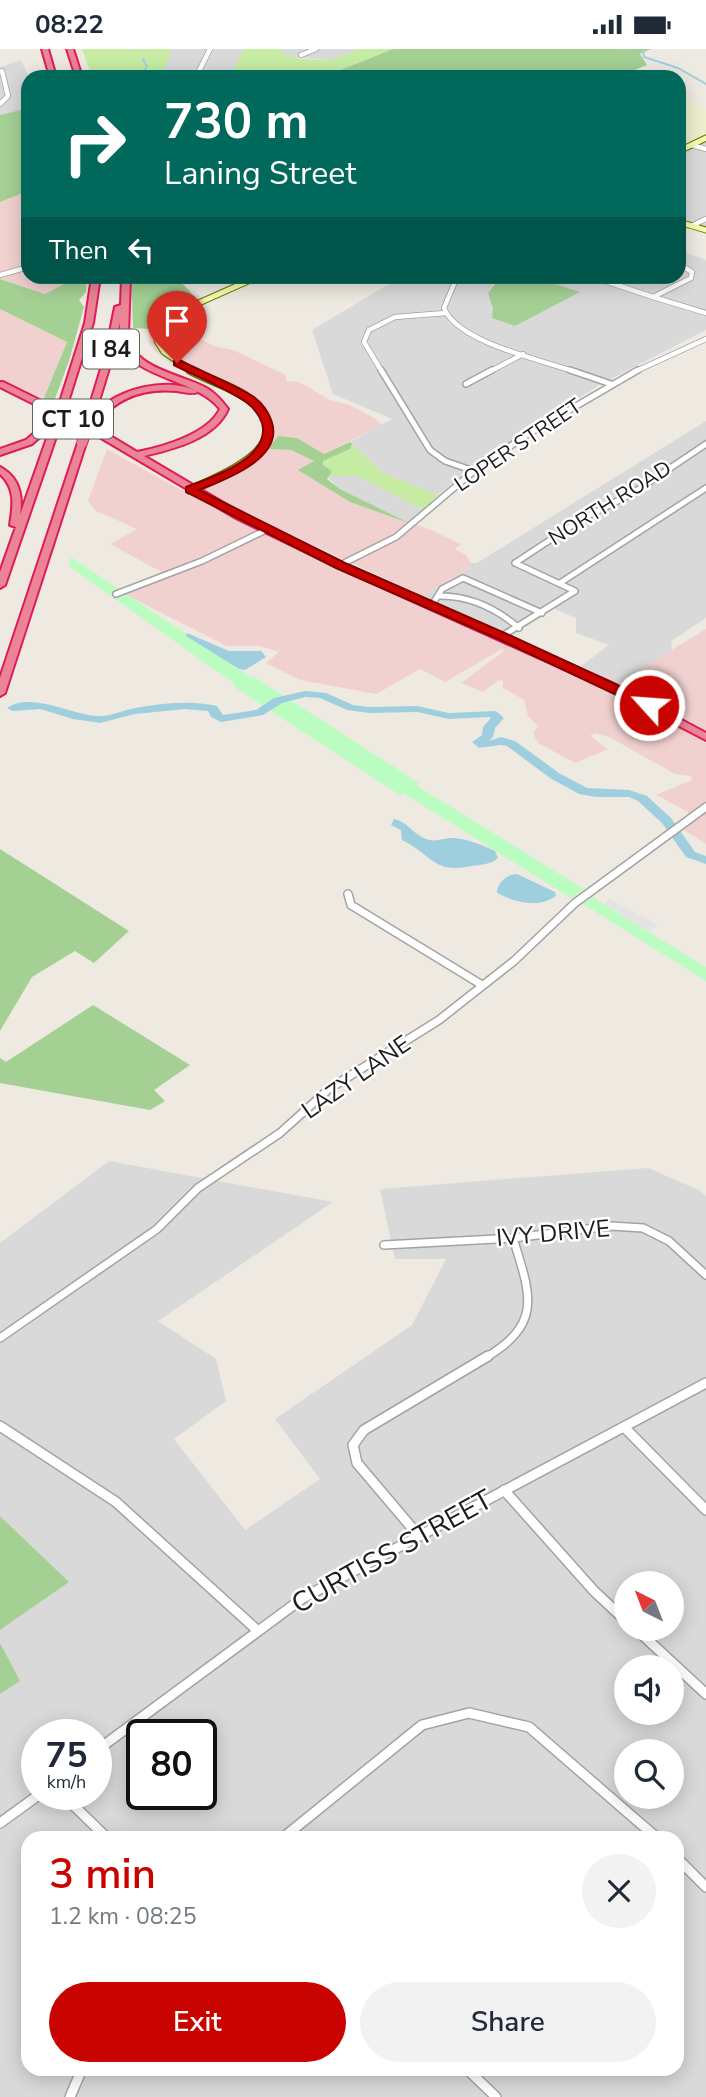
<!DOCTYPE html>
<meta charset="utf-8">
<style>
body{margin:0;font-family:"Nunito Sans",sans-serif;background:#f2f2f3;color:#1f2937;height:100vh;display:flex;flex-direction:column;font-size:26px;white-space:nowrap}
*{box-sizing:border-box;margin:0}
p{font-size:23px;color:#747a83}
.icon{flex:none;width:38px;height:38px;fill:none;stroke:currentColor;stroke-width:2;stroke-linecap:round;stroke-linejoin:round}
.map{position:relative;flex:1;overflow:hidden}
.drawer{position:absolute;left:21px;top:1782px;width:663px;height:245px;display:flex;flex-direction:column;background:#fff;border-radius:21px;box-shadow:0 4px 18px #0003}
.drawer>*{flex:none}
.top-card{position:absolute;left:21px;top:21px;width:665px;height:214px;border-radius:21px;box-shadow:0 4px 18px #0003;background:#00695c;color:#fff;overflow:hidden}
.needle{width:46px;rotate:318deg}
.controls{position:absolute;left:614px;top:1522px;display:grid;gap:14px}
.controls a{display:grid;place-items:center;width:70px;height:70px;border-radius:50%;background:#fff;box-shadow:0 4px 18px #0003;font-size:35px}
.speed{position:absolute;left:21px;top:1670px;display:flex;gap:14px;font-size:35px;font-weight:700;text-align:center}
.speed>*{display:grid;place-content:center;width:91px;height:91px;border-radius:50%;background:#fff;box-shadow:0 4px 18px #0003;line-height:1}
.speed small{font-size:18px;font-weight:400}
.speed .limit{border:4px solid #111;border-radius:10px;background:#fff;color:#111}
.pin{position:absolute;display:grid;place-items:center;width:60px;height:60px;color:#fff;margin:-72px -30px;border-radius:50% 50% 50% 0;rotate:-45deg;box-shadow:0 0 7px #0007}
.pin .icon{rotate:45deg}
.me{position:absolute;width:77px;margin:-38px;rotate:296deg;stroke-linejoin:round;filter:drop-shadow(0 0 5px #0008)}
.turn{display:flex;align-items:center;gap:24px;height:147px;padding:0 28px;font-size:32px}
.turn .icon{width:91px;height:91px;stroke-width:2.5}
.turn b{display:block;font-size:49px;line-height:60px}
.then{display:flex;align-items:center;height:66px;padding:0 28px;background:#0003;gap:14px;font-size:26px}
.round{display:grid;place-items:center;flex:none;width:74px;height:74px;border-radius:37px;background:#f2f2f3}
.head{display:flex;align-items:center;justify-content:space-between;height:119px;padding:0 28px}
h1{font-size:42px;font-weight:600;line-height:52px;color:#c90400}
.cta{display:flex;gap:14px;margin-top:auto;padding:14px 28px}
.cta a{flex:1;height:80px;border-radius:42px;background:#c90400;color:#fff;font-size:28px;font-weight:600;line-height:80px;text-align:center}
.cta a+a{background:#f2f2f3;color:#1f2937}
.status{display:flex;justify-content:space-between;align-items:center;height:49px;padding:0 35px;background:#fff;direction:ltr}
.status svg{height:19px;fill:currentColor}
.map>svg:first-child{display:block}
</style>
<div class="status"><b>08:22</b><svg viewBox="0 0 49 12"><path d="M0 12V9h3v3zM5 12V6h3v6zM10 12V3h3v9zM15 12V0h3v12zM26 1h20v11H26zM47 4h2v5h-2z"/></svg></div>
<div class="map">
<svg width="706" height="2048" viewBox="0 0 706 2048">
<rect width="100%" height="100%" fill="#eeeae1"/>
<path fill="#dad9d9" fill-rule="evenodd" d="M171 0H244L230 28H165L161 24 165 20Z
M283 0H361L331 11 293 8 281 4Z
M21 11 29 28 28 59 0 66V18Z
M706 91V179L679 171V104Z
M679 201 706 211V281L599 336 489 406 438 446 385 425 350 393 392 370 333 345 312 281 384 238 406 228H487L496 230 488 244 493 260 579 243 534 228H679Z
M706 372V569L671 592 672 601 618 635 581 617 609 596 576 584V569L554 560 513 586 423 547 465 521 471 514H477Z
M326 427H357L424 461 409 474 340 440Z
M109 1112 333 1153 158 1272 216 1310 226 1352 174 1390 245 1481 320 1430 275 1370 412 1276 446 1210H395L380 1140 648 1119 699 1141 706 1147V2048H0V1645L19 1632 0 1594V1581L68 1533 0 1467V1194ZM626 1535H672V1580H626ZM626 1619H672V1664H626ZM37 1685H96V1745H37ZM142 1685H201V1745H142ZM626 1703H672V1748H626ZM28 1788H677V2020H28Z"/>
<path fill="#f1d1cf" d="M28 142V228H77L45 245 0 230V153Z
M0 260 67 293 44 349 0 340Z
M159 269 214 297 233 301 286 326V332L299 333 330 351 350 356 376 370 382 376 324 405 297 389 278 387 269 400 291 401 315 412 299 421 350 453 429 480 461 495 455 500 466 506 471 514 465 521 423 547 274 478 266 484 589 630 706 694V795L682 780 690 777 688 763 656 746 692 731 691 727 675 725 609 688 594 684 590 687 608 700 575 714 538 694 533 684 538 677 528 667 524 651 503 639V632L499 631 483 643 461 634 505 601 502 600 445 633 420 620 376 645 300 631 266 614 279 603 260 597H227L124 545 167 526 110 495 137 480 96 462 88 452 107 400 181 441 233 419 251 407 260 394 263 378 262 367 249 354 155 302 149 294V280Z
M706 580V681L618 635 678 597Z"/>
<path fill="#ebefcb" d="M679 49 706 62V85L679 98Z"/>
<path fill="#c6eca4" d="M82 0H171L165 20 161 24 165 28H92Z
M244 0H282L281 4 300 10 330 11 361 0H393L323 28H230Z
M352 395 385 425 438 446 424 461 357 427H326L331 422 322 416V412L350 400Z"/>
<path fill="#a4d094" d="M393 0H651L640 5 647 16 618 28H323Z
M28 59V142L0 153V66Z
M77 228H87L86 243 79 251 84 258 69 312 53 355 44 349 67 293 0 260V230L45 245Z
M131 228H176L196 249 164 264 149 280 133 279Z
M500 228H534L580 243 515 277 492 269 493 260 488 244Z
M278 387 297 389 324 405 350 393 352 395 350 400 323 412V416L332 422 327 430 340 440 409 474 350 453 298 421 314 412 291 401 268 400Z
M0 800 129 882 94 914 75 902 32 928 0 982Z
M93 956 190 1016 154 1041 165 1052 150 1061 0 1034V1009L6 1013Z
M0 1467 69 1533 0 1581Z
M0 1594 20 1632 0 1645Z"/>
<path fill="#bbfcc1" d="M71 508 250 628 253 627 419 734 417 737 584 840 571 849 403 744 400 746 234 638 236 636 69 517Z
M592 848 706 918V932L583 855Z"/>
<path fill="#e4e4e4" d="M609 850 659 876 649 882 605 855Z"/>
<path fill="#9fcfdf" d="M187 584 229 602H261L266 608 245 621 239 620 186 587Z
M394 770C408 773 414 786 426 790 437 794 443 788 453 789 468 790 482 796 495 802L498 809C491 815 481 816 472 817 432 825 433 806 402 791L401 781 391 776Z
M517 825 555 843 556 847C538 860 515 853 497 844 497 834 507 825 517 825Z"/>
<g fill="none" stroke-linecap="round" stroke-linejoin="round">
<path stroke="#9fcfdf" stroke-width="2" d="M623 0H627
M643 0 644 8 678 19 706 35
M139 28 147 18 143 10"/>
<path fill="#9fcfdf" fill-rule="evenodd" d="M305 642 326 644 353 656 369 658 417 657 449 664 496 662 504 669 495 679 493 688 489 692 501 688 515 692 559 724 587 739 629 741 647 747 671 769 695 803 706 807V815L686 808 662 774 638 752 629 748H596L579 745 550 729 507 697 501 696 479 699 472 693 482 686 483 678 491 669 489 668 449 670 417 663 369 664 347 661 320 649 305 648 282 654 263 666 221 673 211 668 208 662 185 660 135 665 100 674 73 670 40 660 13 662 7 659C30 642 72 666 98 667 110 668 123 661 135 659 161 654 191 651 217 657L223 666 256 661 274 649Z"/>
<defs>
<path id="street-far3" d="M301 6 316 0
M199 22 210 0
M0 55 8 47 2 22
M692 96 706 100
M691 177 706 170
M0 226 28 218
M457 228 444 259C457 293 541 311 576 323
M593 228 653 248 691 229 692 223 679 215
M653 248 706 264
M382 323 364 293 369 281 395 268 446 264
M489 323 523 305
M634 323 706 290"/>
<path id="street-far2" d="M381 321 430 401 445 412 474 422
M570 321 611 335
M466 335 492 321
M515 514 582 470 633 444 706 395
M340 516 396 488 474 422 528 385 638 321
M560 534 706 439
M116 545 202 512 266 481
M440 547C470 547 497 560 519 579
M432 556 442 540 463 529 542 564
M502 587 575 542 515 514"/>
<path id="street-far1" d="M348 845 351 856 482 936
M384 1196 513 1189 611 1177 643 1179 669 1192 706 1226
M0 1289 157 1180 198 1139 280 1084 329 1040 439 971 514 912 575 854 706 758
M485 1309C544 1274 530 1245 513 1189"/>
<path id="street" d="M0 1377 116 1453 258 1582
M624 1378 706 1461
M504 1441 594 1542 626 1572
M418 1486 357 1414 353 1396 364 1381 488 1307
M636 1580 706 1645
M96 1702 303 1549 706 1334
M62 1745 106 1788
M0 1774 40 1745
M284 1788 422 1676 469 1664 529 1678 656 1788
M677 1809 706 1838
M467 2020 496 2048
M70 2048 82 2020"/>
<path id="secondary-far1" d="M679 102 706 89
M679 173 706 181
M194 323 164 303 157 292 160 279 174 265 257 228"/>
<path id="secondary" d="M190 441C229 425 308 391 245 347 228 336 208 331 190 321"/>
<path id="highway" d="M42 0H48L56 28H50Z
M67 0H73L82 28H76Z
M92 228H100L93 274 67 356 63 358 59 356 85 274Z
M122 228H130L128 286C133 321 183 325 208 340 217 346 222 352 228 360 215 390 173 400 144 407L242 465 343 514 612 634 706 684V691L604 638 337 518 236 469 96 386 0 338V333H3L102 382 137 403C163 398 208 385 220 360 197 330 133 329 121 295 119 288 120 280 120 273L114 303 95 365C116 339 170 327 198 343 191 346 185 343 177 342 144 339 117 348 97 374H91L86 369 106 303 115 258 121 256Z
M46 374H52V377L59 379 5 536 0 539V523L16 478 10 476C13 457 16 439 0 425V418C19 428 23 446 20 466L51 378 32 395 0 406V400L26 391Z
M82 391 86 394 5 644 0 647V629L78 394Z"/>
</defs>
<use href="#street-far3" stroke="#a3a3a3" stroke-width="6"/>
<use href="#street-far2" stroke="#a3a3a3" stroke-width="8"/>
<use href="#street-far1" stroke="#a3a3a3" stroke-width="10"/>
<use href="#street" stroke="#a3a3a3" stroke-width="12"/>
<use href="#secondary-far1" stroke="#677700" stroke-width="7"/>
<use href="#secondary" stroke="#677700" stroke-width="10"/>
<use href="#highway" stroke="#e01b5b" stroke-width="4"/>
<use href="#street-far3" stroke="#fff" stroke-width="4.5"/>
<use href="#street-far2" stroke="#fff" stroke-width="5"/>
<use href="#street-far1" stroke="#fff" stroke-width="7"/>
<use href="#street" stroke="#fff" stroke-width="9"/>
<use href="#secondary-far1" stroke="#f7fcb1" stroke-width="5"/>
<use href="#secondary" stroke="#f7fcb1" stroke-width="7"/>
<use href="#highway" fill="#eb8495" fill-rule="evenodd"/>
<defs>
<path id="highway-bridge" d="M55 379 63 356
M82 394 90 369"/>
</defs>
<use href="#highway-bridge" stroke="#e01b5b" stroke-width="12" stroke-linecap="butt"/>
<use href="#highway-bridge" stroke="#eb8495" stroke-width="10"/>
</g>
<path fill="#c90400" stroke="#830300" stroke-width="2" d="M174 312H181C205 324 232 334 254 348 262 354 269 364 272 374 283 410 224 431 199 441L345 514 507 585 654 653V659H644L498 590 336 519 186 443V438C210 429 272 409 262 374 259 366 253 358 246 353 224 338 197 328 174 316Z"/>
<g text-anchor="middle" dominant-baseline="central" stroke-width="5" stroke-linejoin="round" paint-order="stroke">
<g font-size="21" fill="#1c1c1c" stroke="#fff">
<text transform="translate(518 396) rotate(-34)">LOPER STREET</text>
<text transform="translate(610 454) rotate(-32)">NORTH ROAD</text>
</g>
<g fill="#fff" stroke="#606060" stroke-width="2">
<rect x="83" y="280.5" width="56" height="39" rx="5"/>
<rect x="33" y="350.5" width="80" height="39" rx="5"/>
</g>
<g font-size="23" font-weight="bold" fill="#1c1c1c">
<text x="111" y="300">I 84</text>
<text x="73" y="370">CT 10</text>
</g>
<g font-size="24" fill="#1c1c1c" stroke="#fff">
<text transform="translate(356 1028) rotate(-35)">LAZY LANE</text>
<text transform="translate(553 1184) rotate(-5)">IVY DRIVE</text>
</g>
<g font-size="28" fill="#1c1c1c" stroke="#fff">
<text transform="translate(392 1503) rotate(-29)">CURTISS STREET</text>
</g>
</g>
</svg>
<div class="controls">
<a><svg class="needle" viewBox="-14 -14 28 28"><path d="M0-13l5 13h-10z" fill="#e53935"/><path d="M0 13l5-13h-10z" fill="#747a83"/></svg></a>
<a><svg class="icon" aria-label="sound" viewBox="0 0 24 24"><path d="M4 9h4l5-4v14l-5-4H4zM17 9q2 3 0 6"/></svg></a>
<a><svg class="icon" aria-label="search" viewBox="0 0 24 24"><circle cx="10" cy="10" r="6"/><path d="M15 15l6 6"/></svg></a>
</div>
<div class="speed"><div>75<small>km/h</small></div><div class="limit">80</div></div>
<div class="pin" style="left:177px;top:314px;background:#d93025"><svg class="icon" aria-label="arrive" viewBox="0 0 24 24"><path d="M6 21V4h12l-3 4 3 4H6"/></svg></div>
<svg class="me" style="left:649px;top:656px" viewBox="-20 -20 40 40"><circle r="17" fill="#c90400" stroke="#fff" stroke-width="3"/><path d="M0-11L8 9 0 5-8 9z" fill="#fff"/></svg>
<div class="top-card">
<div class="turn"><svg class="icon" aria-label="right" viewBox="0 0 24 24"><path d="M7 20v-9h11M14 6l5 5-5 5"/></svg><div><b>730 m</b>Laning Street</div></div>
<div class="then">Then<svg class="icon" aria-label="left" viewBox="0 0 24 24"><path d="M17 20v-9H6M10 6l-5 5 5 5"/></svg></div>
</div>
<section class="drawer">
<div class="head"><div><h1>3 min</h1><p>1.2 km · 08:25</p></div><a class="round"><svg class="icon" aria-label="close" viewBox="0 0 24 24"><path d="M6 6l12 12M18 6L6 18"/></svg></a></div>
<div class="cta"><a>Exit</a><a>Share</a></div>
</section>
</div>
